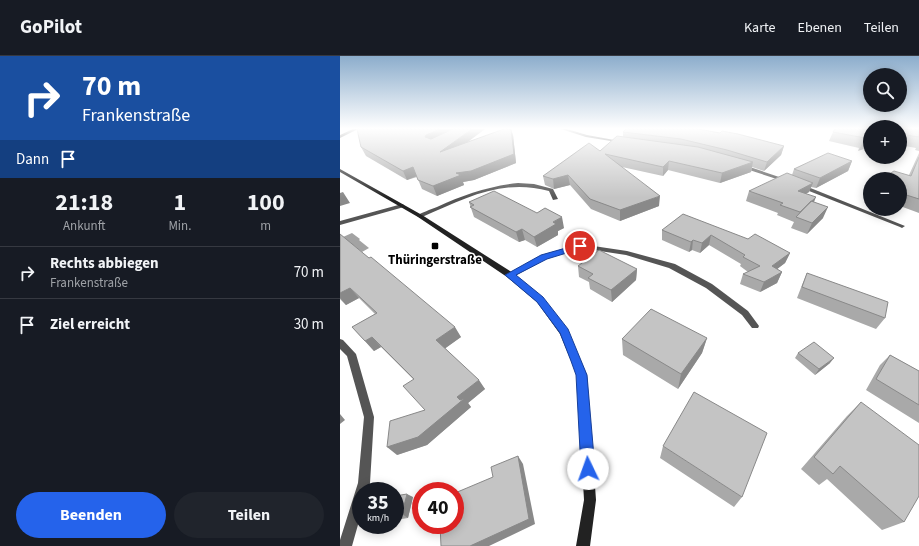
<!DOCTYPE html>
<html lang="de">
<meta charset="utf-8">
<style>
body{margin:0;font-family:"Source Sans 3",sans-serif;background:#20242c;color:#f1f3f6;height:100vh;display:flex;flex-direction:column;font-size:15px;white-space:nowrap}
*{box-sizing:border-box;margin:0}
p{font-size:13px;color:#9ea1a6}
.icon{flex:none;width:22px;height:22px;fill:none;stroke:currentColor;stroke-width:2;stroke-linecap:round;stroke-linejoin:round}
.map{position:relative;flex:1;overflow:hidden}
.sheet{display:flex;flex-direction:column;background:#171b24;width:340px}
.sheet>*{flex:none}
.hud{background:#1a4fa0;color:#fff;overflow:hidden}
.buttons{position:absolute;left:523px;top:12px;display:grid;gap:8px}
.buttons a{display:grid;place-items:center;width:44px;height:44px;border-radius:50%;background:#171b24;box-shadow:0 2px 10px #0003;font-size:20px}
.speed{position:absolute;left:12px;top:426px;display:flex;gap:8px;font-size:20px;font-weight:700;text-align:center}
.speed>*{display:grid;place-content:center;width:52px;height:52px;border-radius:50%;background:#171b24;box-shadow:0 2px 10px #0003;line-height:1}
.speed small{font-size:10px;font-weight:400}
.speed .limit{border:6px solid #d22;background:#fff;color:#111}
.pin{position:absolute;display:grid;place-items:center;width:34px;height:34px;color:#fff;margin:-17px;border:2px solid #fff;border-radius:50%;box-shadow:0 1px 4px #0007}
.me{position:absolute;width:44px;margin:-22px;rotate:357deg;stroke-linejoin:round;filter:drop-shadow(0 0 3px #0008)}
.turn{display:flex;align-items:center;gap:14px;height:84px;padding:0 16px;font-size:18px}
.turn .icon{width:52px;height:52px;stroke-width:2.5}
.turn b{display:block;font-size:28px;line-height:34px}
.then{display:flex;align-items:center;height:38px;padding:0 16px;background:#0003;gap:8px;font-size:15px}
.eta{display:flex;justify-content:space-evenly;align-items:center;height:68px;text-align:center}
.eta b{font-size:24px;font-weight:700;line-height:28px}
.primary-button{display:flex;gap:8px;margin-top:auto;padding:8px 16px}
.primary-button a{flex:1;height:46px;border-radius:24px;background:#2563eb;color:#fff;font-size:16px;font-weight:700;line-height:46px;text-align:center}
.primary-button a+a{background:#20242c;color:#f1f3f6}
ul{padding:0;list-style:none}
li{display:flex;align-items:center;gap:12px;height:52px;padding:0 16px;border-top:1px solid #363941}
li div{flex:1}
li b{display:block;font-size:15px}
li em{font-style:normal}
header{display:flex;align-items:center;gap:24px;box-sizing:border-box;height:56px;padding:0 20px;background:#171b24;border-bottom:1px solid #363941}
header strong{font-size:19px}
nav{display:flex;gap:22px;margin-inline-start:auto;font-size:14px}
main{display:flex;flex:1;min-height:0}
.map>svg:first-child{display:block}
</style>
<header>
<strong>GoPilot</strong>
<nav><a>Karte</a><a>Ebenen</a><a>Teilen</a></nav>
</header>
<main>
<section class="sheet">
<div class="hud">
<div class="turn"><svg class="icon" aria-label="right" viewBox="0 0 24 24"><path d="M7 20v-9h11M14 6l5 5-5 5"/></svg><div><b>70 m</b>Frankenstraße</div></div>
<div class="then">Dann<svg class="icon" aria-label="arrive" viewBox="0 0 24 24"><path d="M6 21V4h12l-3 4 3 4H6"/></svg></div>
</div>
<div class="eta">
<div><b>21:18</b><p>Ankunft</p></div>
<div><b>1</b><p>Min.</p></div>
<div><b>100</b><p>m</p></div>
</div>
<ul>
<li><svg class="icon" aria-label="right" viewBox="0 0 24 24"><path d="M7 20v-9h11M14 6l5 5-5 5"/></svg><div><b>Rechts abbiegen</b><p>Frankenstraße</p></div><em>70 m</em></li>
<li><svg class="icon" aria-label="arrive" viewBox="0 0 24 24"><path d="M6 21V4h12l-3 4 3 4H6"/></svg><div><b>Ziel erreicht</b></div><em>30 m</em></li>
</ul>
<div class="primary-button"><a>Beenden</a><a>Teilen</a></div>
</section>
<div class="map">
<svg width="579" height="490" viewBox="0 0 579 490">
<rect width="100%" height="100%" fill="#fff"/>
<path fill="#a3a3a3" d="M12 177 20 183 19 184 29 192 22 196 3 181Z"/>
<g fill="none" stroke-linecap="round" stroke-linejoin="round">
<path fill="#555" fill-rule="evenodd" d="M221 73H227L247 79 285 86 283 87 246 81Z
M400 109H404L451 125 446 126 400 111Z
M178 127 194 128 213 133 218 143 213 144 209 135C161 122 125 143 82 161L80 162 77 160C82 156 90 154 97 151 123 139 149 130 178 127Z
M459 129H463L565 170 562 172 560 171 459 131Z
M62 148 64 149V151L0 169V165Z
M240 188 287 195 335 208 372 228 408 255 419 270 418 272H412L402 259 366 232 329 212 286 199 240 192 206 203 173 221H167L166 219 202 199Z
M0 283 3 284 16 298 34 361 30 427 28 435H21V458L12 490H0V484L18 427 24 361 7 300 0 293Z"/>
<path fill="#222" fill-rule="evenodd" d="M13 73H18L0 82V79Z
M0 113 82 159 173 217 203 242 227 274 247 319 256 444 250 490H236L244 444 237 319 220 278 197 246 167 221 78 161 0 116Z"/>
</g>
<path fill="#a9a9a9" d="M530 73 518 95 519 92 489 85 493 76Z
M560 73H579V95L575 94 576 92 560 89Z
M283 76 380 77 444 90 441 99 424 115 412 111 411 116 380 127 328 114 323 120 282 111 319 150 280 165 251 153 230 129 214 133 205 129 203 120 260 95 283 81Z
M173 79 176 107 134 124 123 126 124 129 97 140 82 133 77 121 67 124 26 100 21 91 128 86Z
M579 97V157L560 150V123L569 119Z
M512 105 508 115 476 132 471 131 469 136 466 138 474 146 483 162 467 178 451 172 454 166 437 159 438 157 406 145 409 135 452 119 454 113Z
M129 146 224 172 218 175V179L197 191 185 184 179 186 134 161Z
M322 174 408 183 450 197 445 207 437 213 442 216 437 227 420 236 400 228 403 218 408 216 400 210 401 208 369 189 360 197 352 194 349 196 322 184Z
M0 178 121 281 105 292 145 333 128 347 131 351 87 389 57 399 85 354 73 323 41 291 34 295 12 271 35 258 19 242 6 249 0 243Z
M238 210 297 213 296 224 272 246 250 233 249 226 239 221Z
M467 217 545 262 536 273 457 242 462 229Z
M367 282 362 297 338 333 283 299 282 283Z
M458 297 490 307 475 319 455 302Z
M550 299 579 315V367L526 334 540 309Z
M521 346 564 466 542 474 487 423 479 429 461 413 507 360Z
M323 390 402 441 394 451 320 402Z
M55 440 73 441 68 462 55 464Z"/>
<path fill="#898989" d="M100 73H117L89 88 85 81 86 79Z
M132 73H145L104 104 100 96Z
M171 73 173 79 176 107 134 124 123 126 124 129 97 140 93 130 116 117Z
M530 83V91L518 95 523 85Z
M444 90 441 99 424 115 427 106Z
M329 105 328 114 323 120V111Z
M512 105 508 115 476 132 480 122Z
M413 106 411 116 380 127 382 117Z
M73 111 77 120 67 124 63 115Z
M228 119 230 129 214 133 213 123Z
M473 127 469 136 454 144 458 135Z
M3 136 10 147 0 150V137Z
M320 140 319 150 280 165V154Z
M476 141 472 151 457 161 460 156Z
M488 151 483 162 467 178 472 167Z
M222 161 224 172 218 175V179L197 191 194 181 213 166Z
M182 173 185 184 179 186 176 176Z
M371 179 369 189 360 197 362 187Z
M353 184 352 194 349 196 351 186Z
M450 197 445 207 428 220 432 210Z
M297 213 296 224 272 246 271 234Z
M442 216 437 227 420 236 424 226Z
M10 232 19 242 6 249 0 242V237Z
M115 271 121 281 103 294 96 284Z
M32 281 41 291 34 295 25 285Z
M367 282 362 297 338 333 341 318Z
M494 302 490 307 475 319 479 313Z
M139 324 145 333 128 347 131 351 87 389 57 399 47 391 117 341Z
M0 358 5 364 0 368Z
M178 400 183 408 195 468 149 490H130Z
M67 438 73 441 68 462 62 458Z"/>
<path fill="#c4c4c4" stroke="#898989" d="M17 73H100L86 79 85 81 91 83 113 73H132L100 96 164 73H171L174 98 131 115 116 117 121 119 93 130 78 124 73 111 63 115 21 91Z
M286 73H358L380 77 382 75 398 78 444 90 427 106 387 94 341 83 283 76Z
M495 73H530V83L523 85 525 82 493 76Z
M560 73H579V81L560 78Z
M277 80 358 91 413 106 382 117 329 105 323 111 265 98 320 140 280 154 250 143 228 119 213 123 203 120 249 87 260 95Z
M488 97 512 105 480 122 454 113Z
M579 101V143L560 137V123H541L554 115 571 120Z
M447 117 473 127 458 135 476 141 460 156 440 149 443 147 409 135Z
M154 135 197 157 205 152 222 161 213 166 216 168 194 181 182 173 176 176 130 151 134 149 129 146Z
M471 145 488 151 472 167 456 161Z
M343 158 408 183 415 178 450 197 432 210 442 216 424 226 403 218 420 210 403 201 405 199 371 179 362 187 353 184 351 186 322 174Z
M0 178 29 202 31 201 115 271 96 284 139 324 117 341 120 344 125 342 78 381 47 391 50 365 85 354 63 330 74 323 32 281 25 285 12 271 37 257 10 232 0 237Z
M259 194 297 213 271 234 248 222 253 218 238 210Z
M467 217 548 246 545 262 462 231Z
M311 253 367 282 341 318 282 283Z
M474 286 494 302 479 313 458 297Z
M550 299 579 315V349L536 323Z
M354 336 427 377 402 441 323 390Z
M521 346 579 389V440L564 466 500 410 493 418 474 401Z
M178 400 189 463 130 490H101L100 469H115V437L153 421 151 411Z
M67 438 62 458 55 460V440Z"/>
<linearGradient id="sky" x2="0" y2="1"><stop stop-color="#8cadcc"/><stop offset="0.51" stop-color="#fff"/><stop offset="1" stop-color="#fff" stop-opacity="0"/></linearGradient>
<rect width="579" height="142" fill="url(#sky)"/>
<path fill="#2563eb" stroke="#184099" d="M240 188 244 190 243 192 207 203 176 219 203 241 228 273 247 319 255 413 253 417 248 419 243 417 241 413 236 319 231 305 220 277 197 246 165 219 201 199Z"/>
<rect fill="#000" stroke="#fff" stroke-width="1.5" x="91" y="186" width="8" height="8" rx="2"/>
<g text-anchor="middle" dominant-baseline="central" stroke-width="3" stroke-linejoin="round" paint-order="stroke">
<g font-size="13" font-weight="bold" fill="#000" stroke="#fff">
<text x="95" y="204">Thüringerstraße</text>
</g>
</g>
</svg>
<div class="buttons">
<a><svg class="icon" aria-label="search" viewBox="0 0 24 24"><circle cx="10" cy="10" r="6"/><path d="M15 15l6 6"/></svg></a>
<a>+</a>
<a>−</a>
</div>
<div class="speed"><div>35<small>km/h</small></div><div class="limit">40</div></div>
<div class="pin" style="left:240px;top:190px;background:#d93025"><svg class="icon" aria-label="arrive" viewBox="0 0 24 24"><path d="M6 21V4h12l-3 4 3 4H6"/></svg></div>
<svg class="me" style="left:248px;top:413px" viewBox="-20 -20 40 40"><circle r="19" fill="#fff"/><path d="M0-13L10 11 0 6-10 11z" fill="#2563eb"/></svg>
</div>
</main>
